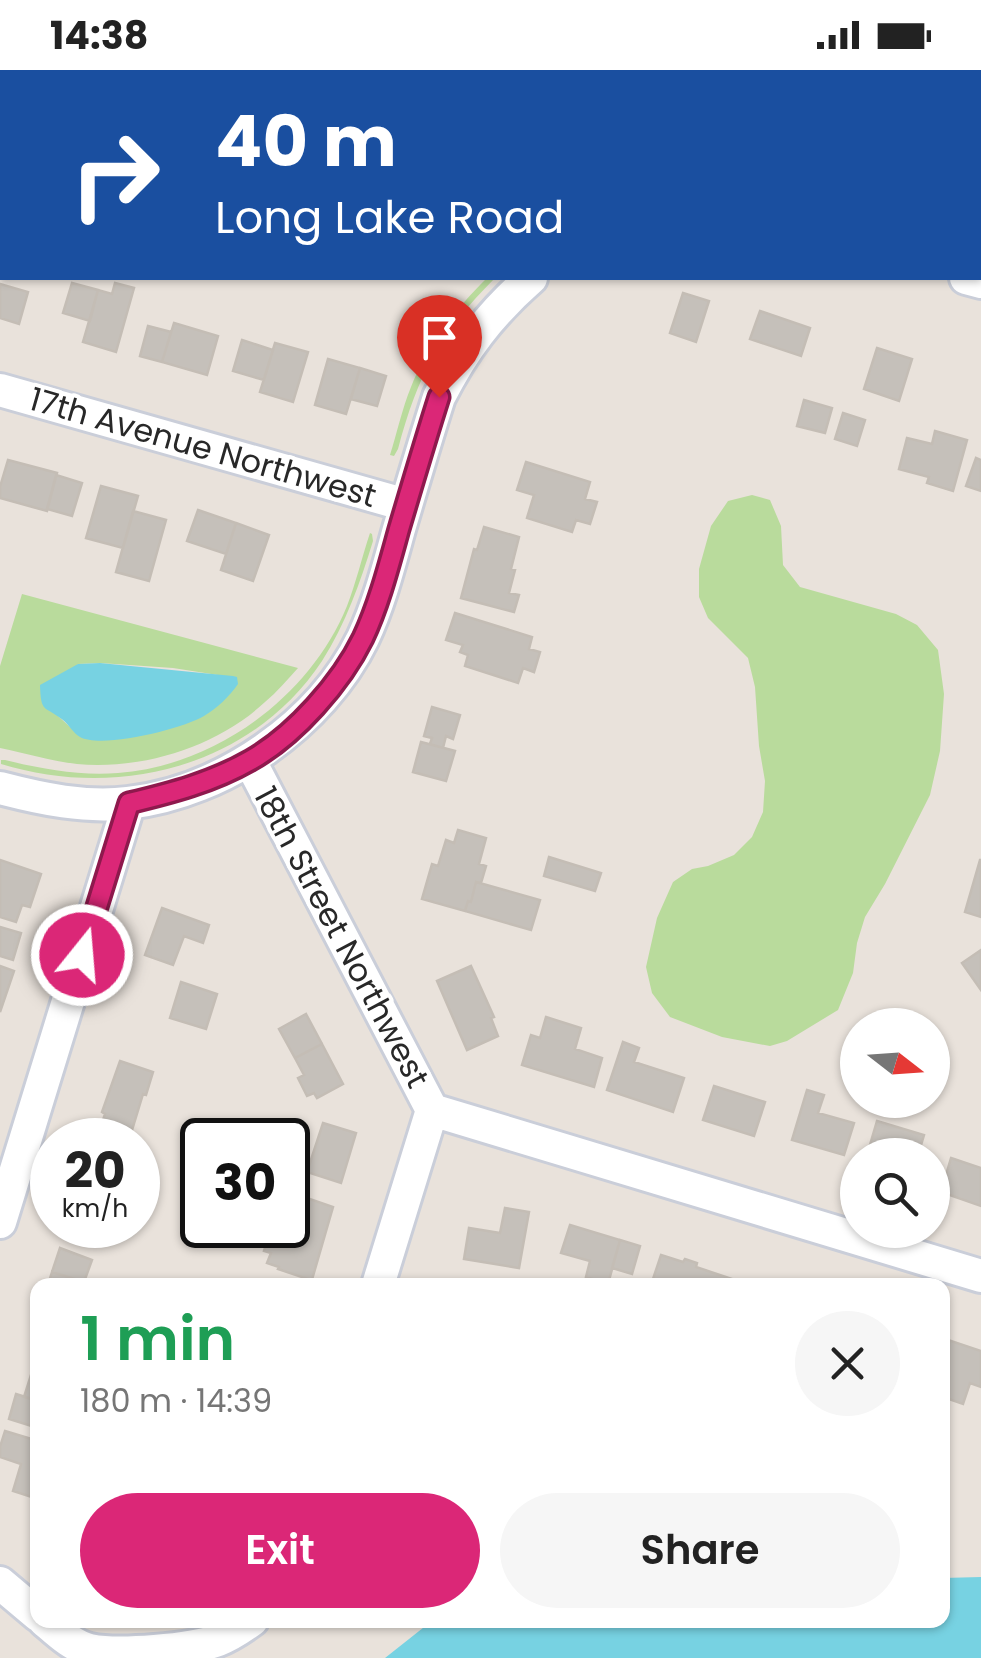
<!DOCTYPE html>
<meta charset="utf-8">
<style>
body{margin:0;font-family:Poppins,sans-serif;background:#f6f6f6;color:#222;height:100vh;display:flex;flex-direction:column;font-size:38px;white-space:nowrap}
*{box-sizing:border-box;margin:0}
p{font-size:32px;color:#767676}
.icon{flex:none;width:55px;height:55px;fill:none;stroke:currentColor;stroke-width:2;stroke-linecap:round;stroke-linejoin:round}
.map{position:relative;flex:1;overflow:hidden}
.drawer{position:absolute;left:30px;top:1208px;width:920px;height:350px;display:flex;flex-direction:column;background:#fff;border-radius:20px;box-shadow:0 2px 8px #0004}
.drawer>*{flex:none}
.top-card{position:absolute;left:0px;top:0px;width:982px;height:210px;box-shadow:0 2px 8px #0004;background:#1a4fa0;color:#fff;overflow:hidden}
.needle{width:65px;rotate:107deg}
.buttons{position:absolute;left:840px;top:938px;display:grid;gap:20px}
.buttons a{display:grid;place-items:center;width:110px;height:110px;border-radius:50%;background:#fff;box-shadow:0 2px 8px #0004;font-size:50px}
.speed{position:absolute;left:30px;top:1048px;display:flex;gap:20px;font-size:50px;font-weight:700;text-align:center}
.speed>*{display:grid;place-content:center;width:130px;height:130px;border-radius:50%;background:#fff;box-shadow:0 2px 8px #0004;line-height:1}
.speed small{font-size:25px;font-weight:400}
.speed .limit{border:5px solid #111;border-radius:15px;background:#fff;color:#111}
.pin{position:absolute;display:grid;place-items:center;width:85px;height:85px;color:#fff;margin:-102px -42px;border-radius:50% 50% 50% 0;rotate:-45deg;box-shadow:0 0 10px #0007}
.pin .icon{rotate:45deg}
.me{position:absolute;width:110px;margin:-55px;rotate:17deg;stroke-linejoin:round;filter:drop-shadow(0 0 8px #0008)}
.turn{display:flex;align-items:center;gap:35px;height:210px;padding:0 50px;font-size:45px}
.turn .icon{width:130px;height:130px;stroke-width:2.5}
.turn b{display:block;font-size:70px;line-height:85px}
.round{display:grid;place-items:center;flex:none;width:105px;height:105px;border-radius:52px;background:#f6f6f6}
.head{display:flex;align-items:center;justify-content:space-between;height:170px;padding:0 50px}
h1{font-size:60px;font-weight:600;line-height:75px;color:#1e9e55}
.action{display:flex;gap:20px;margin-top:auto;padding:20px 50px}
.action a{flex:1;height:115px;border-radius:60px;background:#db2777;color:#fff;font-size:40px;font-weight:600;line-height:115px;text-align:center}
.action a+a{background:#f6f6f6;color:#222}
.status{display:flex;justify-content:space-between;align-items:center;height:70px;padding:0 50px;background:#fff;direction:ltr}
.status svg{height:28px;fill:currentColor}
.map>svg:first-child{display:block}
</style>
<div class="status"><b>14:38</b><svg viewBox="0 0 49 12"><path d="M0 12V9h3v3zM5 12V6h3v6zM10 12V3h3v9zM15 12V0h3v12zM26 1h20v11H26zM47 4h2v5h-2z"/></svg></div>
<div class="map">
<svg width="981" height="1588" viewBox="0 0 981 1588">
<rect width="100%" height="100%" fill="#e9e2db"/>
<path fill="#b9db9c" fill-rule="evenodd" d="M487 208H495C440 263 418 304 398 379L394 386 390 385C397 363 402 339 411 317 427 277 456 238 487 208Z
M752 425 770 430 781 456 783 495 800 517 896 544 917 555 938 580 944 624 940 681 930 725 885 814 865 847 857 873 853 903 838 940 787 971 770 976 722 967 670 947 652 923 646 897 657 848 673 812 692 799 708 796 734 785 752 767 763 742 765 711 759 676 755 617 748 588 708 548 699 527V499L711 456 728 431Z
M370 463 372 464 373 471C360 513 346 553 322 591 252 697 118 730 1 694V690H5C42 699 79 706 118 703 215 696 310 627 347 536 356 513 362 487 370 463Z
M22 524 298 598C287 610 277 622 265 632 217 677 142 700 77 694 51 691 25 683 0 678V596ZM100 593 173 598 237 608 81 667 58 646 78 594Z"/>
<path fill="#77d2e2" d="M100 593 233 606 237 607 238 614C230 626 216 639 204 646 182 659 102 679 80 667 74 664 69 655 63 650 44 635 41 644 40 615L78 594Z
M981 1507V1588H385L433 1550H942L943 1508Z"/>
<path fill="#c5c0ba" stroke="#c4bdb5" stroke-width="2.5" d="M72 213 98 220 90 251 63 243Z
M115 213 134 218 116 282 83 272 98 220 112 224Z
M0 214 28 222 19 254 0 248Z
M683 223 709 231 696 272 670 263Z
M760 241 810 258 801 286 750 269Z
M174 253 218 266 207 305 162 292Z
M148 256 171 262 162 292 140 286Z
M242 270 273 280 264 310 233 301Z
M275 273 308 282 293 332 260 322Z
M877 278 912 289 899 331 864 319Z
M328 289 360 298 346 344 315 335Z
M360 298 386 306 377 336 351 329Z
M804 330 832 338 825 363 797 356Z
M843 343 865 350 857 376 835 369Z
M935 361 967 370 953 421 927 413 929 407 899 399 907 368 932 374Z
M976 388 981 390V421L966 416Z
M8 390 57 403 47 441 0 428V417Z
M526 392 590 412 585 429 597 432 590 454 576 450 572 462 527 448 534 425 517 420Z
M56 405 82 413 72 446 47 439Z
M101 416 138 426 123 478 86 468Z
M198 440 236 453 226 484 187 471Z
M133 441 166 450 149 511 116 502Z
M236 453 269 465 253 511 221 500Z
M484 457 519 467 511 499 515 500 509 523 519 525 514 542 461 528 474 479 477 480Z
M455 543 532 567 529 579 540 582 534 602 523 598 518 613 465 596 468 585 460 582 463 575 446 570Z
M432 637 460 645 453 669 446 666 443 678 430 674 432 668 424 666Z
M421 672 455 681 446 711 413 702Z
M458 760 486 768 479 794 486 796 481 813 476 812 471 832 468 831 465 841 422 829 432 794 438 796 446 770 454 773Z
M549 787 601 803 595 821 544 806Z
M0 790 41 804 30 837 22 835 16 852 0 847Z
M980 790H981V847L965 842Z
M476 812 540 830 531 860 465 841 468 831 471 832Z
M162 838 209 855 203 873 184 866 173 895 145 885Z
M0 857 21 863 13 890 0 886Z
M981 880V920L962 893Z
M0 896 14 901 0 942Z
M471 896 494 947 491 948 498 966 467 980 437 911Z
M181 912 217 924 206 959 170 948Z
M306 944 322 974 295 988 279 959Z
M546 947 581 958 575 979 602 988 594 1017 522 995 531 965 540 968Z
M623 972 639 978 634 992 684 1008 673 1042 607 1020Z
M322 974 343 1014 317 1028 314 1023 307 1026 298 1008 304 1005 295 988Z
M120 991 153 1002 146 1025 143 1024 129 1070H114L98 1065 105 1044 102 1042Z
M714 1016 765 1032 754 1066 703 1050Z
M807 1020 824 1025 818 1043 854 1053 844 1085 792 1070Z
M877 1051 924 1065 918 1085H867Z
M323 1053 356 1063 341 1113 307 1102Z
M951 1088 981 1098V1136L941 1122Z
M301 1126 333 1137 311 1213 307 1212 308 1209 278 1199 279 1197 267 1193 271 1183 264 1181 272 1155H288V1150L293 1152Z
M505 1138 529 1142 519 1198 464 1189 469 1158 500 1163Z
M64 1155H101L97 1168 63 1158Z
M570 1155 620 1170 608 1214 586 1207 590 1191 561 1183Z
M620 1170 640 1176 632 1204 612 1198Z
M60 1178 92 1190 84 1212 52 1202Z
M661 1185 683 1192 685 1189 697 1193 696 1197 735 1210 733 1215H651Z
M52 1202 84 1212V1215H48Z
M945 1269 981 1281V1317L970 1313 963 1334 943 1327 949 1307 942 1305V1278Z
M38 1283V1331L24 1327Z
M16 1324 38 1331V1358L9 1349Z
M5 1361 38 1371V1429L13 1421 21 1394 0 1387V1377Z"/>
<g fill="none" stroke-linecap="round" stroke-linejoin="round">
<defs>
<path id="minor" d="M283 0 292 2
M527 2 528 0
M966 208 981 212
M0 320 406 435
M250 691 432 1040 378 1215
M0 718C42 729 85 738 128 733 224 722 321 654 363 568 379 534 389 495 399 459 412 415 425 371 439 327 464 278 490 244 531 208
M432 1040 981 1206
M0 1152 129 733
M0 1513 38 1545
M44 1550C58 1562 72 1576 90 1580 118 1586 192 1580 218 1570 231 1565 241 1558 252 1550"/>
</defs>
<use href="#minor" stroke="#caced9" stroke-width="38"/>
<use href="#minor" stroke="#fff" stroke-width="32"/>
</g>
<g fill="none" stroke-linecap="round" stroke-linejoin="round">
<defs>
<path id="route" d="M82 885 129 733C171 723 213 712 251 690 295 665 341 613 363 568 379 534 389 495 399 459 412 415 425 371 439 327"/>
</defs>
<use href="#route" stroke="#8e194d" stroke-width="25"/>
<use href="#route" stroke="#db2777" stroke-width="18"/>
</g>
<g text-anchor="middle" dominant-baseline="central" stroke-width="8" stroke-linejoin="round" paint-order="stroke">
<g font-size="32" fill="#282828" stroke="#fff">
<text transform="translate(203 377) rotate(16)">17th Avenue Northwest</text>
<text transform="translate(342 867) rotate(62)">18th Street Northwest</text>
</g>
</g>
</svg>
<div class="buttons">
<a><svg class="needle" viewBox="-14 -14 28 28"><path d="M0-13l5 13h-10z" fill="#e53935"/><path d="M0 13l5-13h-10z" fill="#767676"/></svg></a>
<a><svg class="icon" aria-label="search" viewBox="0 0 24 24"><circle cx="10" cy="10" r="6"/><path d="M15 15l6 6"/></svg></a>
</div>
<div class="speed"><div>20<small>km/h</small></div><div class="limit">30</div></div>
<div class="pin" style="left:439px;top:327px;background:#d93025"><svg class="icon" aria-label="arrive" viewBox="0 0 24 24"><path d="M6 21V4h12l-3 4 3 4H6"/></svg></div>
<svg class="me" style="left:82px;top:885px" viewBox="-20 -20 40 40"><circle r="17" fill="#db2777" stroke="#fff" stroke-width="3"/><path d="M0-11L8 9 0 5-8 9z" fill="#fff"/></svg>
<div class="top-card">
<div class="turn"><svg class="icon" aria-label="right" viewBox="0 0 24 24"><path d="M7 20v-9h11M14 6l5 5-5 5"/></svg><div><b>40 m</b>Long Lake Road</div></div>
</div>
<section class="drawer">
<div class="head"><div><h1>1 min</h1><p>180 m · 14:39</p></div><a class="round"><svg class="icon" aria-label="close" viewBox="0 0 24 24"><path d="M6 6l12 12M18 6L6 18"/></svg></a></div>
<div class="action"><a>Exit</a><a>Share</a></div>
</section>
</div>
